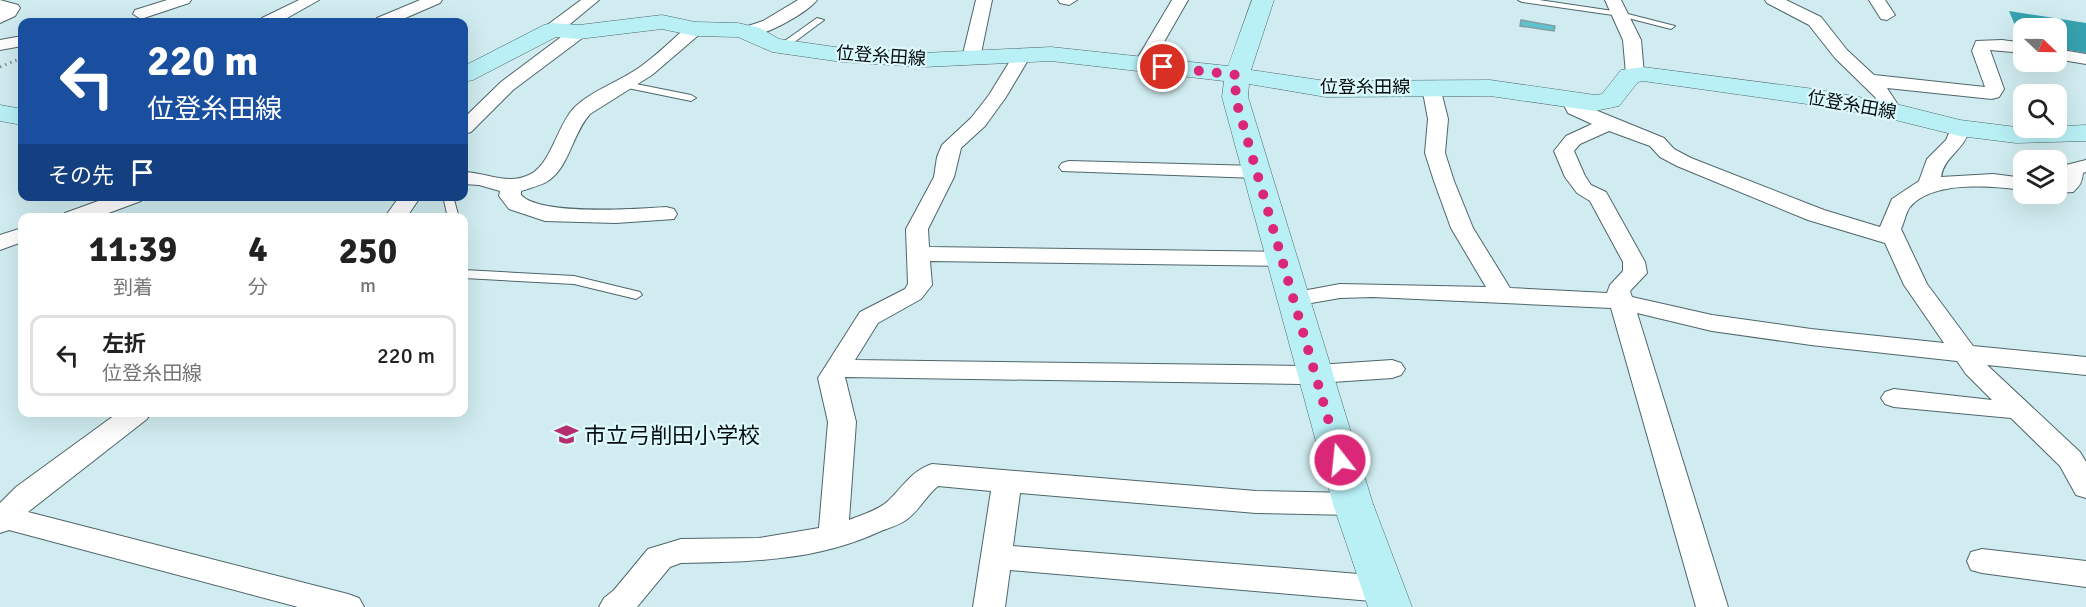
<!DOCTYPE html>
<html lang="ja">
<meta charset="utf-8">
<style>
body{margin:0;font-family:Signika,"Noto Sans JP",sans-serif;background:#f2f2f2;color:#222;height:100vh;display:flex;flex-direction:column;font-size:22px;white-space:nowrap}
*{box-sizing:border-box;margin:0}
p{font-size:20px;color:#767676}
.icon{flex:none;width:33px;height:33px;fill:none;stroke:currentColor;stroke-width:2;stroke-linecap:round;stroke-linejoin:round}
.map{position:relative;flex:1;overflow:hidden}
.drawer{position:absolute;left:18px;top:213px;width:450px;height:204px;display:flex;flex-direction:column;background:#fff;border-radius:12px;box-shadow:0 6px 24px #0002}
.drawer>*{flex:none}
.hud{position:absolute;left:18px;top:18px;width:450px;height:183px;border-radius:12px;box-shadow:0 6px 24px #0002;background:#1a4fa0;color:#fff;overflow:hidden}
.needle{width:39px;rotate:112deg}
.controls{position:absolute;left:2013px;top:18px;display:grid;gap:12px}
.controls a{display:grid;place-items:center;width:54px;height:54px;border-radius:12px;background:#fff;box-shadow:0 6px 24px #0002;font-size:30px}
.pin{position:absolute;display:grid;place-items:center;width:51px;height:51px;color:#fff;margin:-26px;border:3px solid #fff;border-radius:50%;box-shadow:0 2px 6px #0007}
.me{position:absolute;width:66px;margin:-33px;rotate:344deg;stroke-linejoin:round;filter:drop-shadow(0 0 4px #0008)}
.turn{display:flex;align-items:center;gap:21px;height:126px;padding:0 30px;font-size:27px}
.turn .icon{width:78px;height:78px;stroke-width:2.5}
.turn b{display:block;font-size:42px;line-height:51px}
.then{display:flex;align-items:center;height:57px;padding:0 30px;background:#0003;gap:12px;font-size:22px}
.eta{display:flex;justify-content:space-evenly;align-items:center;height:102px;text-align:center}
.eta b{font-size:36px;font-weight:800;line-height:42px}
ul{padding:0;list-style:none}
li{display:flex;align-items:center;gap:18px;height:81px;margin:0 12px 9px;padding:0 18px;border:3px solid #e0e0e0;border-radius:12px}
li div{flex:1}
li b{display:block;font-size:22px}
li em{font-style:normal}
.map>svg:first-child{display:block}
</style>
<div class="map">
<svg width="2086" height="607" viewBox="0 0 2086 607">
<rect width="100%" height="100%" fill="#d0ecf0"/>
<path fill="#37a2af" d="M2009 11 2086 23V53L2057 48 2056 28H2024L2022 42Z"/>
<path fill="#5dc3d0" stroke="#839da1" stroke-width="1.5" d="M1521 20 1555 26 1554 31 1520 26Z"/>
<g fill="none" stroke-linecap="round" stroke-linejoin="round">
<defs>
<path id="lane" d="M1518 0H1539L1620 12 1675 26 1671 29 1620 16 1522 2Z
M817 18 824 20 785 49H779V45Z
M626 82 691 95 696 98 691 101 623 87 621 85Z
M443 196H453L459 218H448Z
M464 270 574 276 640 292 642 295 636 299 574 284 464 278Z"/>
<path id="street" d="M0 0 18 5 20 8 15 16 0 23Z
M167 0H191L189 3 141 19 133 14 135 10Z
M299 0H319L280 22H260L262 18Z
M420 0H442L440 3 396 22H375L377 18Z
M581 0H599L558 34H546L544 30 546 26Z
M798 0H817C806 14 759 40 742 36L740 32 742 28 763 21Z
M976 0H992L980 58 977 62H965L962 58Z
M1058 0H1077L1069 5 1060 3Z
M1172 0H1188L1149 68H1137L1134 64Z
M1605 0H1621L1641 40 1644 74 1641 78H1629L1626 74 1623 40Z
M1765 0H1786L1821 17 1847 50 1874 75 1985 87 1972 51 1976 41 2002 40 2024 43V53L1990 50 2004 89 1999 97 1992 99 1887 88 1902 111 1899 115H1885L1875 97 1835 58 1809 25 1767 3Z
M1869 0H1885L1895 15 1887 20 1881 19Z
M695 24 701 25 703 29 701 33 652 75 590 114C572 134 570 166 548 181 540 186 530 188 521 191V195C540 216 636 209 666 207L674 209 677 214 674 219 616 223 545 221 509 209 499 196 500 191 479 185 464 184V172C489 173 508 186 531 174 551 163 557 127 573 109 590 91 619 82 640 67 657 55 673 39 689 25Z
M579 27 585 28 587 32 585 36 513 90 471 132 464 134V118L501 82 573 28Z
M22 36V46L0 50V40Z
M2056 49 2086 54V64L2056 59Z
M1022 50 1028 51 1031 55 1006 97 985 126 961 148 954 177 928 229 929 247 1283 252 1291 254 1294 259 1291 264 1283 266 930 261 932 285 928 290 921 299 878 323 855 360 1302 366 1392 360 1401 363 1405 369 1401 375 1392 378 1302 384 845 377 856 422 849 520C861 515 879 510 888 501 903 487 911 471 932 464L1256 491 1353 493 1363 496 1368 504 1363 512 1353 515 1256 513 1020 493 1013 546 1383 576 1394 580 1399 589 1394 598 1383 602 1010 570 1005 607H973L991 491 938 486C926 496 918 512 906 520 899 525 889 528 881 531 817 561 750 562 681 563L670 567 637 607H599L604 598 614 590 648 549 681 539 759 538 819 528 828 422 818 378 860 312 905 289 908 284 906 229 934 177 937 157 942 145 971 118 989 95 1016 51Z
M1431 81 1438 83 1440 87 1448 119 1445 153 1454 181 1473 228 1510 288 1607 293 1610 285 1623 271V262L1590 201 1577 193 1565 177 1554 151 1566 136 1592 124 1568 113 1561 99 1563 95H1577L1583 105 1664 138 1674 149 1691 158 1824 210 1880 227 1892 199 1919 181 1927 159 1946 140 1953 124H1967L1970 128C1965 150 1944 156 1941 177L1993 174 2024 178V190C1992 186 1933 180 1910 207 1906 212 1904 223 1901 229L1927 284 1973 346 2086 357V375L1987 365 2080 452 2086 462V498L2076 495 2060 466 2011 418 1894 407 1885 404 1881 398 1885 392 1894 389 1992 400 1966 374 1957 361 1811 345 1712 331 1637 313 1728 607H1696L1611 308 1373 297 1340 298 1294 306 1286 304 1282 299 1286 294 1340 284 1486 287 1451 228 1434 181 1425 153 1428 119 1422 87 1424 83ZM1609 131 1650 146 1660 157 1677 166 1808 220 1885 243 1904 285 1944 343 1811 329 1712 315 1632 297 1630 291 1647 273 1645 262 1606 192 1591 185 1585 176 1574 151 1580 144Z
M2086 160V172L2083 173C2082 182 2080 186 2073 192L2056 193V181L2062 180 2063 169 2066 165Z
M1069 161 1257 166 1264 168 1267 172 1264 176 1257 178 1062 171 1059 167 1062 163Z
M112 196H143L141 201 95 218H62L65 213Z
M400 196H421L406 218H384Z
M22 228V242L0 250V235Z
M119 412H151L147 419 28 512 348 594 359 598 364 607H298L9 530 0 533V503L16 487Z
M1982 549 2086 561V587L1982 573 1971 570 1967 561 1971 552Z"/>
<path id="secondary" d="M1252 0H1274L1251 70 1326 81 1490 80 1595 95 1602 94 1621 70 1643 67 1814 89 1892 103 1960 120 2024 128 2086 125V141L2016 143 1960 136 1891 119 1814 105 1643 81 1638 82 1619 106 1595 111 1490 96 1326 97 1249 84 1248 97 1373 504 1412 607H1368L1333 504 1222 97 1224 81 1051 61 923 67 842 62 772 52 738 37 695 36 662 29 579 39 556 37 473 80 464 82V66L544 25 552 23 579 25 662 15 695 22 738 23 760 28 779 39 842 48 923 53 1051 47 1228 66Z
M0 105 22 109V125L0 121Z"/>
</defs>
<use href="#lane" stroke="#4e666a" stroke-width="2"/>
<use href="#street" stroke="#4e666a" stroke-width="2"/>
<use href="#secondary" stroke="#4e666a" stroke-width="1"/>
<path stroke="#7f9396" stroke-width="3" stroke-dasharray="1.5 4" stroke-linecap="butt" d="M0 67 19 59"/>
<use href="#lane" fill="#fff" fill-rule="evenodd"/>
<use href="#street" fill="#fff" fill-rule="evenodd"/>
<use href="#secondary" fill="#b8f0f6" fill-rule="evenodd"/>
</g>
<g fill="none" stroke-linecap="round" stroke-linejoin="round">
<path stroke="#db2777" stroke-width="10" stroke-dasharray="0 18" d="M1163 67 1237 75 1235 97 1340 460"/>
</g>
<defs>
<symbol id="school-bare" viewBox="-9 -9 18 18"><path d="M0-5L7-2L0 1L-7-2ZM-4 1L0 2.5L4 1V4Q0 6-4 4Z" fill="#b52d6e" stroke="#def9fd" stroke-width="2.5" paint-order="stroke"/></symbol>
</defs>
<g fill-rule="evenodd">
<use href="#school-bare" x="550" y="418" width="33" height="33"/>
</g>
<g text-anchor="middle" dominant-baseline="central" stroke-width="4.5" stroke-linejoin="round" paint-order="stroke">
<g font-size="18" fill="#050d0f" stroke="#def9fd">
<text transform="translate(881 56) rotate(4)">位登糸田線</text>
<text x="1365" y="87">位登糸田線</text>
<text transform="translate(1852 105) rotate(10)">位登糸田線</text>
</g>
<g font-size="22" fill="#050d0f" stroke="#def9fd" text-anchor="start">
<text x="584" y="435">市立弓削田小学校</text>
</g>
</g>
</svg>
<div class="controls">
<a><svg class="needle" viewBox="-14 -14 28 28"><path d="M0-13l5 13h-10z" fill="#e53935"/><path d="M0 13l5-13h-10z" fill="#767676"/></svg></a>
<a><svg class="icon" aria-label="search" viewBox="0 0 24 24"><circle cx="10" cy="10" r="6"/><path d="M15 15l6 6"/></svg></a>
<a><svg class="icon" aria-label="layers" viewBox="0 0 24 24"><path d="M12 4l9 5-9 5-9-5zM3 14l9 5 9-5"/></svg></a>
</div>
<div class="pin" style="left:1163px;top:67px;background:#d93025"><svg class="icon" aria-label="arrive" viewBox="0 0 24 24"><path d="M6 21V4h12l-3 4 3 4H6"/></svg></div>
<svg class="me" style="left:1340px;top:460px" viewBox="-20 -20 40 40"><circle r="17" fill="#db2777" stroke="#fff" stroke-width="3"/><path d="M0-11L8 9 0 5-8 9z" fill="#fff"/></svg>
<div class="hud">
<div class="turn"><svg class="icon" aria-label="left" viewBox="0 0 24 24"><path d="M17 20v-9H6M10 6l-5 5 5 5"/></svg><div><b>220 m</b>位登糸田線</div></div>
<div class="then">その先<svg class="icon" aria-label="arrive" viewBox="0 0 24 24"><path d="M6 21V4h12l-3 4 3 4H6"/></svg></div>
</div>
<section class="drawer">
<div class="eta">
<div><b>11:39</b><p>到着</p></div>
<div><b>4</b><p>分</p></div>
<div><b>250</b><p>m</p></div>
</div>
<ul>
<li><svg class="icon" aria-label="left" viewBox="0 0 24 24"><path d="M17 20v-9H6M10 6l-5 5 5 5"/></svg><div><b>左折</b><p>位登糸田線</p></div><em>220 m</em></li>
</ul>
</section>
</div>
